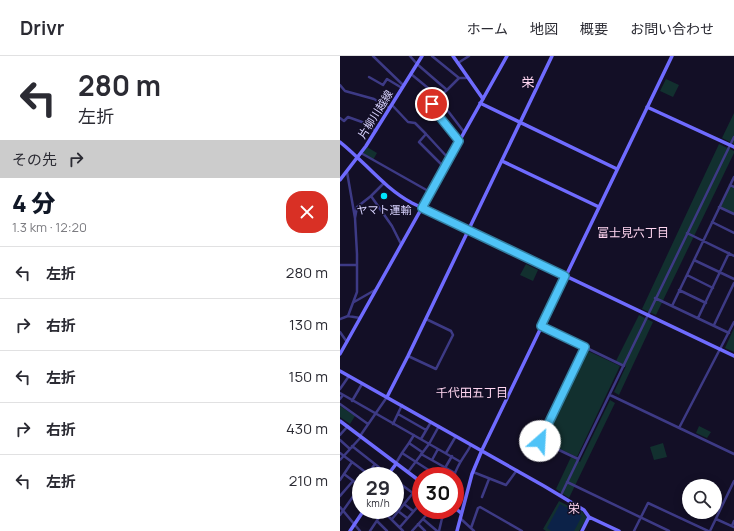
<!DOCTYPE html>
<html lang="ja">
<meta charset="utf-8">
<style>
body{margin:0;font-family:Manrope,"Noto Sans JP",sans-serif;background:#f7f7f7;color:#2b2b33;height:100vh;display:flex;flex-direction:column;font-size:15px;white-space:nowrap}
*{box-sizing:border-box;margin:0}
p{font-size:13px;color:#7c7c81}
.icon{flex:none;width:22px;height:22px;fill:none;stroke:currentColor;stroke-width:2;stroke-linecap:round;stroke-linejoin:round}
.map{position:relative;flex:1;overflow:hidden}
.drawer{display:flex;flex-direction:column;background:#fff;width:340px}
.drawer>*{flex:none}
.banner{background:#fff;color:#2b2b33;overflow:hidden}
.buttons{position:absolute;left:342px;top:423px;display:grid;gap:8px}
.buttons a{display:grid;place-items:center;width:40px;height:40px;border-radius:50%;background:#fff;box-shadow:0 2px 10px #0003;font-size:20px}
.speed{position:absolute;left:12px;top:411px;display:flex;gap:8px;font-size:20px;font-weight:700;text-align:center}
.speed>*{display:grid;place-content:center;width:52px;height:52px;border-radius:50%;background:#fff;box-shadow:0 2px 10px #0003;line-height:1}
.speed small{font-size:10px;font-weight:400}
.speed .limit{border:6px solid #d22;background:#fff;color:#111}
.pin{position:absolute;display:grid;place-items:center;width:34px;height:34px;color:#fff;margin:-17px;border:2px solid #fff;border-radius:50%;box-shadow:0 1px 4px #0007}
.me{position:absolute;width:44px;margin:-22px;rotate:26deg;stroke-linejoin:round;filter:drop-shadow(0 0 3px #0008)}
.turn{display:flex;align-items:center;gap:14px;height:84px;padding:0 12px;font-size:18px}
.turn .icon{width:52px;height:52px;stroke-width:2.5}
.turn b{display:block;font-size:28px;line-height:34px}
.then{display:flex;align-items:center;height:38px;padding:0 12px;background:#0003;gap:8px;font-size:15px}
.round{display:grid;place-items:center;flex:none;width:42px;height:42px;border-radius:16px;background:#f7f7f7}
.headline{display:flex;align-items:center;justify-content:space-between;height:68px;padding:0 12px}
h1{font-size:24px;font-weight:800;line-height:30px;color:#111827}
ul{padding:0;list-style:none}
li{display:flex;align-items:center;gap:12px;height:52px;padding:0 12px;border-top:1px solid #e1e1e2}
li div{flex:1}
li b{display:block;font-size:15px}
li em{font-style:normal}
header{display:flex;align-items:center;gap:24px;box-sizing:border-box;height:56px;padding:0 20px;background:#fff;border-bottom:1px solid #e1e1e2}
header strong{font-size:19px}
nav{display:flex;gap:22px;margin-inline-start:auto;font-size:14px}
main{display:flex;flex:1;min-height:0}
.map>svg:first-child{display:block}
</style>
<header>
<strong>Drivr</strong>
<nav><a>ホーム</a><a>地図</a><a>概要</a><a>お問い合わせ</a></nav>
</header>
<main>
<section class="drawer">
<div class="banner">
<div class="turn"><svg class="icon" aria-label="left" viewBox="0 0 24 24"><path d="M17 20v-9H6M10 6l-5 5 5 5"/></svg><div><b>280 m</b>左折</div></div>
<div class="then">その先<svg class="icon" aria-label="right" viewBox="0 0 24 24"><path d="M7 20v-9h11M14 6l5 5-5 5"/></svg></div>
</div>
<div class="headline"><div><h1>4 分</h1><p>1.3 km · 12:20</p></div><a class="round" style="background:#d93025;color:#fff"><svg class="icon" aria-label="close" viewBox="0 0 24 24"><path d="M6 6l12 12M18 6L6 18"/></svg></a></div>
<ul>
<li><svg class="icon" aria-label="left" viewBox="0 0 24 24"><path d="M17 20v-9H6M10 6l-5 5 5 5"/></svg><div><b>左折</b></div><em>280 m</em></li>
<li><svg class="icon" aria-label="right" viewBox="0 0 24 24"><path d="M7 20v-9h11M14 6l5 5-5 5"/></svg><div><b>右折</b></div><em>130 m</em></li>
<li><svg class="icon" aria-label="left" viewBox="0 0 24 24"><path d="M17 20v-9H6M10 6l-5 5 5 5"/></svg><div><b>左折</b></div><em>150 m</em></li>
<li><svg class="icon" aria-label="right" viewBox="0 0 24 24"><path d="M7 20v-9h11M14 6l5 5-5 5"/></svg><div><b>右折</b></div><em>430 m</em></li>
<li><svg class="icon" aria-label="left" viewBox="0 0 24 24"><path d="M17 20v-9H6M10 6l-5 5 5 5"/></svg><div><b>左折</b></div><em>210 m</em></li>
</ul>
</section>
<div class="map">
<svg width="394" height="475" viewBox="0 0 394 475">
<rect width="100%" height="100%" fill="#130f26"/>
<path fill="#12302f" d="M326 23 339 29 333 41 320 35Z
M394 57V88L382 82Z
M379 88 394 95V97L316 259 302 253Z
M27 91 37 97 33 104 23 97Z
M390 129 394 131V158L379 151Z
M186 208 198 214 193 225 180 219Z
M299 259 313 266 279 339 274 336 286 310 276 305Z
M394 272V296L385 292Z
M246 294 280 310 237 401 202 385Z
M270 344 275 347 229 442 216 433 231 401 240 406Z
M0 350 15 360 10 368 0 361Z
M359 370 371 376 367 382 356 377Z
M323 387 327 401 314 404 310 391Z
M219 445 240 456 241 454 247 462 239 475H206L203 473Z"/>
<path fill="#0c2248" d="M220 448 242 460 234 475H211L207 472Z"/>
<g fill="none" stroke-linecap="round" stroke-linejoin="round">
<path stroke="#3d3a85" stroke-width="2.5" d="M33 0 63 29
M70 0 77 8 107 34 119 22
M92 0 119 22H126
M118 7 129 0
M71 18 88 32 89 36 97 43
M29 21 43 29 47 23 62 32
M0 29 5 35 34 43 50 52
M98 42 107 34
M52 49 68 66 75 67 86 78
M0 62 4 65 8 61 22 66 36 75
M119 85 91 50 98 42 124 76
M21 97 90 136
M104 111 79 86 86 78 109 103
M7 116 15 162 17 151 31 140
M44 127 31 140 52 170 61 188
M390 129 394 131
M379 151 394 158
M372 166 394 177
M347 177 394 200
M354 204 394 223
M0 209H17
M347 219 373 232
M339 234 366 247
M315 242 389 277
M14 246 35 234
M332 250 394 121
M8 260 17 236V198L15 162
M358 262 389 197
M0 263 8 260 20 262
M374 269 394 227
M201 270 284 310
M0 276 7 286
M68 300 96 313 113 279 111 275 86 263
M0 333 9 320
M0 337 98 393 92 404
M270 339 394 398
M0 343 3 339
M12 345 22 328
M0 348 28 368
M58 358 86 374
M53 368 62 349
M339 372 394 266
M0 379 8 370
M74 379 69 387 82 396
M20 380 47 341
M81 383 91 366
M0 384 10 393
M12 390 50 420
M98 393 119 405
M0 397 4 400
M62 397 69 387
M106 397 116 380
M81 398 115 417
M4 400 28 418
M238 403 200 385 245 291
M0 404 21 381
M56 407 62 397 98 420
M105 412 112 400
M68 416 89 388 99 370
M133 416 166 429 177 414
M4 418 20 430 21 428
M26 420 35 408
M114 420C119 405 124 402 131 389
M0 424 12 406
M55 424 81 443
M227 426 329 475
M55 438 61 428
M221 439 394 81
M0 440 13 425
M142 441 149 423
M12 442 20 430
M64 448 73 455
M0 451 20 475
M42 454 63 475
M95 454 103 460
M58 455 67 462
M0 459 12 442 21 448
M120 462 134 475
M52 463 73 437
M83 463 97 475
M376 463 394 471
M37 465 47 475
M78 468 85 475
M392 470 394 465
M60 471 81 447
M131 472 138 452 140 451 182 475
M30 475 44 454
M72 475 91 454
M99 475 104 454
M294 475 308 447 368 475
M370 475 394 425"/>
<path stroke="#6f6bff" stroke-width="3.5" d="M113 0 143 43
M140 47 277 113
M307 51 394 91
M0 86C25 106 44 132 72 147L394 300
M162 105 259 151
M0 124 26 90 82 0
M0 298 167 0
M0 315 204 430 244 454 249 461 279 475
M47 341 68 300 212 0
M0 365 81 426
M47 420 56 408
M115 452 121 457
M10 475 24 454
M117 475 132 418 142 394 332 0
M242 475 249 461"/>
</g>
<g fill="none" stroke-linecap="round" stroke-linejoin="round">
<defs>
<path id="route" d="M92 48 91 50 119 85 82 152 225 220 201 270 245 291 200 385"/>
</defs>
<use href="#route" stroke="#337fa1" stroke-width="10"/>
<use href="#route" stroke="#4fc3f7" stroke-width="7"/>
</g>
<circle fill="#00e5ff" stroke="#130f26" stroke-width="1.5" cx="44" cy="140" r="4"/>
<g text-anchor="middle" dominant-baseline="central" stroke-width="3" stroke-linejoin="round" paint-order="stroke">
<g font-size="11" fill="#d9d4ff" stroke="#130f26">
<text transform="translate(35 58) rotate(-58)">片柳川越線</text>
</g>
<g font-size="11" fill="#d9d4ff" stroke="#130f26">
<text x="44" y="153">ヤマト運輸</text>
</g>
<g font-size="12" fill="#ffd6f0" stroke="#130f26">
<text x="293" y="176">富士見六丁目</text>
<text x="132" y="336">千代田五丁目</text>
<text x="234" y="452">栄</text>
</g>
<g font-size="13" fill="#ffd6f0" stroke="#130f26">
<text x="188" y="26">栄</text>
</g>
</g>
</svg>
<div class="buttons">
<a><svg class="icon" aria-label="search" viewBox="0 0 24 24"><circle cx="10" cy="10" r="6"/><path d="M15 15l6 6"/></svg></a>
</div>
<div class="speed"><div>29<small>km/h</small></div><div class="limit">30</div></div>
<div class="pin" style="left:92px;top:48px;background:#d93025"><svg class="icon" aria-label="arrive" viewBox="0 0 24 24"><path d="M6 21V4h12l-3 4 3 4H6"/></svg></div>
<svg class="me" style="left:200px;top:385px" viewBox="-20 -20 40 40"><circle r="19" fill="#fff"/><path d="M0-13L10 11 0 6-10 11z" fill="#4fc3f7"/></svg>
</div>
</main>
